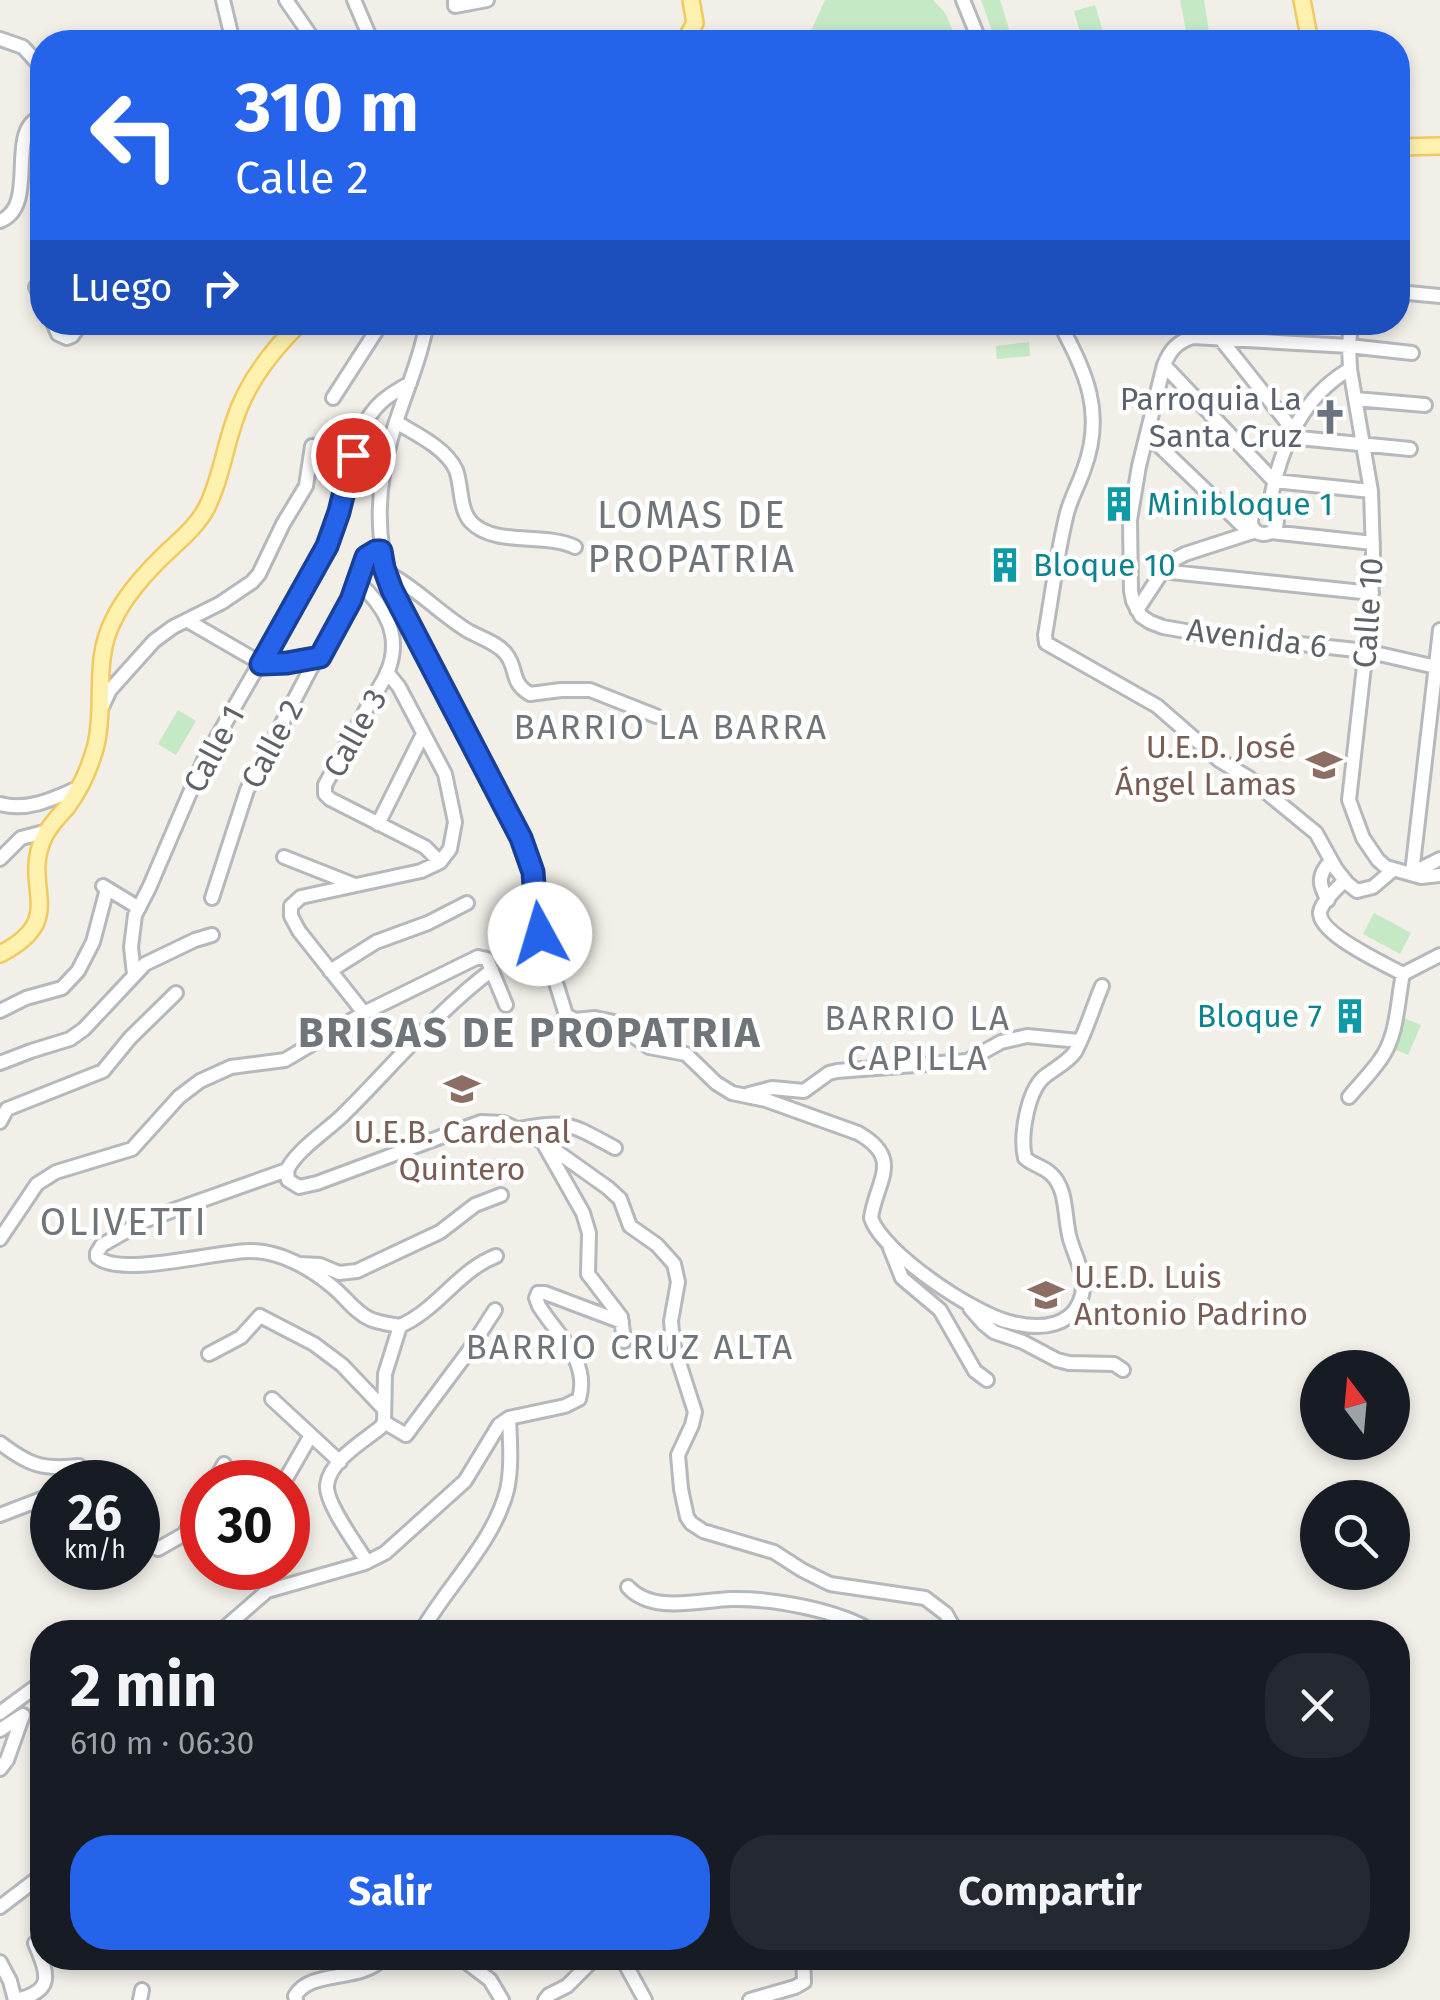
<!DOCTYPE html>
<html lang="es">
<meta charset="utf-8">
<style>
body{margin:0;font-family:"Fira Sans",sans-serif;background:#242831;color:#f1f3f6;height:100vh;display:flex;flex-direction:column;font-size:38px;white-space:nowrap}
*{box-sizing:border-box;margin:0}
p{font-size:32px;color:#9ea1a6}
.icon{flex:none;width:55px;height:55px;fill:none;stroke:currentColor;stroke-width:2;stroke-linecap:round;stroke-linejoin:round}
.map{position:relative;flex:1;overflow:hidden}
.drawer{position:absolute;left:30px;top:1620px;width:1380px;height:350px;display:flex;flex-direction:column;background:#171b24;border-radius:40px;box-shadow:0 5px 15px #0003}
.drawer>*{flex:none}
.banner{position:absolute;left:30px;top:30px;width:1380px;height:305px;border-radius:40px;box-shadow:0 5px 15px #0003;background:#2563eb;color:#fff;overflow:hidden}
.needle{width:65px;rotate:344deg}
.buttons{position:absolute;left:1300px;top:1350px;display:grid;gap:20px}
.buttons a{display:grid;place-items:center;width:110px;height:110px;border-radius:50%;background:#171b24;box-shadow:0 5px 15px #0003;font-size:50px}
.speed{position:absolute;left:30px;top:1460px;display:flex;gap:20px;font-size:50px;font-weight:700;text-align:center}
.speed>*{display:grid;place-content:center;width:130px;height:130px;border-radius:50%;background:#171b24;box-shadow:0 5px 15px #0003;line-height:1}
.speed small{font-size:25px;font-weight:400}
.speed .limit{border:15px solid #d22;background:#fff;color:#111}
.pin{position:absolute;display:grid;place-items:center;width:85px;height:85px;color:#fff;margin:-42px;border:5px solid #fff;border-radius:50%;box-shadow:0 2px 10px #0007}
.me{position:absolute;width:110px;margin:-55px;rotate:354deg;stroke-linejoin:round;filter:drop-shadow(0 0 8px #0008)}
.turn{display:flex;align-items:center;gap:35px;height:210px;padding:0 40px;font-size:45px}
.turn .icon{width:130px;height:130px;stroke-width:2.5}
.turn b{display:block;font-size:70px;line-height:85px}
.then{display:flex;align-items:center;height:95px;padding:0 40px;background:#0003;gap:20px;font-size:38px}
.round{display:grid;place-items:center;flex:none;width:105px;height:105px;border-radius:40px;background:#242831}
.summary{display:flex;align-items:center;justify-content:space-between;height:170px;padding:0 40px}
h1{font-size:60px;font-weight:700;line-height:75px}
.action{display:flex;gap:20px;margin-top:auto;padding:20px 40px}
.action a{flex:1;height:115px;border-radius:40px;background:#2563eb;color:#fff;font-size:40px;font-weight:700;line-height:115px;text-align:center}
.action a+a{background:#242831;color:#f1f3f6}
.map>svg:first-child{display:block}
</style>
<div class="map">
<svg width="1440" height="2000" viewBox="0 0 1440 2000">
<defs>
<pattern id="grass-tufts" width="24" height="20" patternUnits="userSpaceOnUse" patternTransform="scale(2.5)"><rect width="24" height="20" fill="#c5e8c5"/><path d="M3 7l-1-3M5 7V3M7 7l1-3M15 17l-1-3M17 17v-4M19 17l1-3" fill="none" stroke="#a3c0a4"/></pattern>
</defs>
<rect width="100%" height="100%" fill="#f1efe8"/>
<path fill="url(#grass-tufts)" d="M981 0H1000L1013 42H996Z"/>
<path fill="#c5e8c5" d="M825 0H933L946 14 957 42H806Z
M1180 0H1204L1209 32 1187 36Z
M1095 5 1106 42H1083L1074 11Z
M1029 342 1030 356 997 359 996 346Z
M178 710 196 721 176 755 158 744Z
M524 901 530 933 508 939 503 931 494 930 490 917C502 913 511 906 524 901Z
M1374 913 1411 933 1400 954 1363 934Z
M1404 1018 1421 1025 1408 1055 1391 1048Z"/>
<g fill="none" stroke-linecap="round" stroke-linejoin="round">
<defs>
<path id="minor" d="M223 0 233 42
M286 0 315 42
M354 0 372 42
M455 0V6L487 0
M963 0 980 42
M0 39 23 47 42 68
M0 221C40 206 4 128 42 117
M36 287 42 300
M1398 292 1440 296
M53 322 58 334 67 338 72 336 82 322
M427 322C420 362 403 397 392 435 377 485 374 540 393 590L521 839 533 872 539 928 566 1015 575 1020 595 1018 614 1022 649 1047 686 1054 716 1083 732 1093 766 1100 858 1133C904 1159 876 1181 871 1218 883 1253 973 1313 1009 1322 1028 1327 1052 1329 1068 1317 1078 1310 1084 1295 1083 1283 1082 1268 1074 1253 1070 1239 1064 1219 1068 1189 1051 1174 1044 1167 1033 1165 1025 1158 1020 1137 1027 1092 1044 1077 1054 1069 1068 1062 1075 1052 1086 1032 1093 1007 1102 986
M1059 322C1086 373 1105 412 1084 469 1079 484 1071 498 1067 513 1057 553 1052 595 1045 635L1046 643 1157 706 1219 760 1249 778 1316 833 1336 869 1347 883 1357 891 1373 887 1393 870
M1176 322 1193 337 1349 346 1412 353
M1351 322 1349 346 1350 369 1371 491 1373 553 1371 604 1349 800 1363 838 1378 860 1386 867 1421 877 1440 875
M1193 337C1177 342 1170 350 1164 365L1139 466 1130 520 1131 591 1133 601 1141 616 1150 622 1163 627 1197 633 1366 651 1440 668
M1219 337 1293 430
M1164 365 1274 481 1371 491
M333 398 382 322
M1355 399 1425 405
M396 422C416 434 446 448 456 470 462 486 459 509 471 522 495 547 544 532 575 547
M1147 434 1250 533
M1289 437 1410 449
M1251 521a13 13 0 1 1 26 0a13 13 0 1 1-26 0Z
M1269 509C1278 454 1299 398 1350 369
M1271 532 1373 543
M1161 571 1372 593
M386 572C415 587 437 611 465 629 477 637 497 642 506 654 518 669 510 683 530 694L561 690H590L656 716
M358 582C385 607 403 636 387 673 382 685 373 696 367 708 353 734 339 760 325 785V794L330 799 425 847 440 862
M1137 610 1168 563 1185 554 1256 531
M188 621 264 665 319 657
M102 707 110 690 154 641 173 627 221 603 252 582 259 574 283 524 306 486 312 446
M0 804C28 812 55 798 80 787
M378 824 423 734
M284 857 355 885
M0 859 21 838 48 831
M1412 873 1440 630
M1412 873 1440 859
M1345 880C1337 889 1322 901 1320 912 1318 934 1385 964 1403 974
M103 886 139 908
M212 898 247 790 310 670 351 601 366 557 381 551
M1328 900C1318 884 1318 874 1331 861
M492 970C436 1012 391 1068 342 1116 325 1132 297 1150 287 1170L288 1180 299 1187 317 1183 481 1122 504 1123 542 1141 608 1188 620 1199 630 1226 657 1245 674 1264 678 1282 671 1321 673 1344 695 1412 692 1425 678 1455 681 1489 687 1517 691 1523 703 1531 774 1552 802 1570 830 1584 925 1598 946 1614 956 1632
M330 971 376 942 428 923 467 903
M134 974 131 947 135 915 149 888 204 760 327 546 361 430C375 404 385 397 410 383
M0 1011 26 998 62 988 78 971 93 942 107 889
M364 1013 299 931 291 916V906L301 897 421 871 440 862 450 849 455 822 445 774 399 687 387 672
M0 1063 31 1051 70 1039 84 1029 145 964 195 940 212 935
M749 1094 772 1088 804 1091 829 1073 837 1071 967 1061 1001 1042 1027 1036 1079 1041
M1349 1097C1359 1085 1371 1073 1380 1060 1398 1036 1397 1002 1403 974L1440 955
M0 1122 7 1109 103 1071 130 1038 176 993
M518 1129C568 1120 571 1124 615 1148
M545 1146 583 1213 589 1233 588 1274 621 1317 624 1341
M287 1170 146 1220 102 1245 97 1253V1257C121 1278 217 1251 250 1251 281 1251 312 1269 334 1288 346 1298 356 1313 370 1319 379 1323 390 1324 400 1326
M0 1239 37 1184 56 1172 132 1149 179 1097 200 1081 231 1067 285 1060 364 1013 478 957 487 959 506 1005
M890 1248 902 1278 940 1310 975 1371 987 1380
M300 1264 320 1265 339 1273 357 1271 440 1232 475 1205 501 1195
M970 1308 984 1324 994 1332 1023 1342 1057 1360 1069 1363 1114 1364 1123 1370
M400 1326C437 1310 459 1270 496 1256
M209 1354 241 1337 260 1316 314 1344 342 1365 384 1409
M272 1399 340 1462
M384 1422 406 1435 468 1352 495 1310
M0 1443C29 1465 42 1470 79 1466
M68 1482 74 1477 79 1466
M214 1482 224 1464
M284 1482 311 1435
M0 1515 52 1495
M186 1531 202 1504
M158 1549 202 1524
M367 1562C357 1545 325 1503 327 1485 330 1460 364 1441 381 1427L384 1422 385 1374 400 1326
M628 1587C652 1614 700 1600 731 1599 771 1598 839 1610 873 1632
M220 1632 267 1591 365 1563 385 1553 465 1481 499 1425 509 1418 565 1406 579 1399C590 1361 558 1336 539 1306L536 1298 538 1293H545L622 1322
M421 1632C447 1586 494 1542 507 1490 512 1468 510 1441 509 1418
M0 1713 42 1682
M0 1730 23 1715 7 1760 0 1769
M0 1907 42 1875
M622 1958 645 2000
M0 1962 10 1981 15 2000
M469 1964 490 1980 502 2000
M16 2000C56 1991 47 1973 35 1943
M140 2000 142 1990
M296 2000 295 1996C310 1969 361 1983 383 1958
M545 2000 549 1995 567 1986 595 1958
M750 2000 795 1987 804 1982 803 1958"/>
<path id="major" d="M1302 0 1310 42
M684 42 695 23 691 0
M1398 147 1440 146
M0 954C70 918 20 888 44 837 49 826 59 816 67 807 81 788 90 768 96 745 106 703 92 660 114 619 125 596 142 577 160 559 176 543 195 529 206 509 220 482 224 451 234 422 246 383 272 350 301 322"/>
</defs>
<use href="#minor" stroke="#b5b8bc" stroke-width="18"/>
<use href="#major" stroke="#f2c960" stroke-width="20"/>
<use href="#minor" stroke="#fff" stroke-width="12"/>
<use href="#major" stroke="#fff2af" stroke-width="15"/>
</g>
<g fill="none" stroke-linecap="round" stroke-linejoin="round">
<defs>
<path id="route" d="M353 455 339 512 327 546 261 664 287 663 320 657 351 600 366 557 376 551H381L384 568 392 590 521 838 533 872 536 913 540 934"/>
</defs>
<use href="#route" stroke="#184099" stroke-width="25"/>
<use href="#route" stroke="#2563eb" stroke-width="18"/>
</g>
<defs>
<symbol id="church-bare" viewBox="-9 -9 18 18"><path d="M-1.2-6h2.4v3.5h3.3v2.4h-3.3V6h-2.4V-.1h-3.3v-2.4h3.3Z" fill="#6b7280" stroke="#fff" stroke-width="2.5" paint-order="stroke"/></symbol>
<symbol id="building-bare" viewBox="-9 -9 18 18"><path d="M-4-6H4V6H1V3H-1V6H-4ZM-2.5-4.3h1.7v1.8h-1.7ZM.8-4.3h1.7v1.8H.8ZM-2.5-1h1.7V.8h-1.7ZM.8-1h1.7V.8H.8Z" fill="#0f9aa8" stroke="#fff" stroke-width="2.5" paint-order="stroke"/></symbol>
<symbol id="school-bare" viewBox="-9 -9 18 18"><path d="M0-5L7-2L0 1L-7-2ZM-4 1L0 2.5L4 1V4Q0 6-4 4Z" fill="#8d6e63" stroke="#fff" stroke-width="2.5" paint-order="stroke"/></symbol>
</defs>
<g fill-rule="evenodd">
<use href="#church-bare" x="1305" y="392" width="50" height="50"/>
<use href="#building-bare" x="1094" y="479" width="50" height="50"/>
<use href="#building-bare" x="980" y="540" width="50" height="50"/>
<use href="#school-bare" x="1299" y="740" width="50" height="50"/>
<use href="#building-bare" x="1325" y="991" width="50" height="50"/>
<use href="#school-bare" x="437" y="1064" width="50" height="50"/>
<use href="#school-bare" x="1021" y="1270" width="50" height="50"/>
</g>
<g text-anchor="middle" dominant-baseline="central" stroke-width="9" stroke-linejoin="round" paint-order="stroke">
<g font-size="32" fill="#5b616d" stroke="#fff" text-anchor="end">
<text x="1302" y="399">Parroquia La<tspan x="1302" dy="37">Santa Cruz</tspan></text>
</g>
<g font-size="32" fill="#0d838f" stroke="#fff" text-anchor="start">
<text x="1147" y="504">Minibloque 1</text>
<text x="1033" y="565">Bloque 10</text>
<text x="1322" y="1016" text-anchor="end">Bloque 7</text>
</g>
<g font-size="32" fill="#5f6368" stroke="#fff">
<text transform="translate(1368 613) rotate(-86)">Calle 10</text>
<text transform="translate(1257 638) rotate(7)">Avenida 6</text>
<text transform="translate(355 733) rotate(-61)">Calle 3</text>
<text transform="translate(272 744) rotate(-62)">Calle 2</text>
<text transform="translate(214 749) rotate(-62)">Calle 1</text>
</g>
<g font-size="32" fill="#785e54" stroke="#fff" text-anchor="end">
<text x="1296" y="747">U.E.D. José<tspan x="1296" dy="37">Ángel Lamas</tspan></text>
<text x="462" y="1132" text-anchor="middle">U.E.B. Cardenal<tspan x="462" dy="37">Quintero</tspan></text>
<text x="1074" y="1277" text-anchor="start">U.E.D. Luis<tspan x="1074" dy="37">Antonio Padrino</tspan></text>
</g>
<g font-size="35" letter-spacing="2.5" fill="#70757a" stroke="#fff">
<text x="671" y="727">BARRIO LA BARRA</text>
<text x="918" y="1018">BARRIO LA<tspan x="918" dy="40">CAPILLA</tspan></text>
<text x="630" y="1347">BARRIO CRUZ ALTA</text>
</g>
<g font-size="38" letter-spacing="2.5" fill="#70757a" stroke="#fff">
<text x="692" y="515">LOMAS DE<tspan x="692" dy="44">PROPATRIA</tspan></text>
<text x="124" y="1222">OLIVETTI</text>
</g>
<g font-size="42" font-weight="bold" letter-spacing="2.5" fill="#70757a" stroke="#fff">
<text x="530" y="1033">BRISAS DE PROPATRIA</text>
</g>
</g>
</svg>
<div class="buttons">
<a><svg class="needle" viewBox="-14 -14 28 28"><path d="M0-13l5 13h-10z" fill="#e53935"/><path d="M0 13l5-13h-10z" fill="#9ea1a6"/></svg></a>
<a><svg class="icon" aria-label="search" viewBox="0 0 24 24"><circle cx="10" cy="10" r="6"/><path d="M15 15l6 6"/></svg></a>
</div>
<div class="speed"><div>26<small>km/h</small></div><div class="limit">30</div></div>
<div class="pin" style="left:353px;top:455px;background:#d93025"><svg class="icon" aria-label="arrive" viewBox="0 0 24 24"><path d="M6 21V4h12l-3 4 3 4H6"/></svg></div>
<svg class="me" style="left:540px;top:934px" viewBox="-20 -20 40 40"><circle r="19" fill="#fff"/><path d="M0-13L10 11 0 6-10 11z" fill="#2563eb"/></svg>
<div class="banner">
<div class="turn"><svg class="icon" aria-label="left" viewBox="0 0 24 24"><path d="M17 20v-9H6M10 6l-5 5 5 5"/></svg><div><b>310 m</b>Calle 2</div></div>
<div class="then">Luego<svg class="icon" aria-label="right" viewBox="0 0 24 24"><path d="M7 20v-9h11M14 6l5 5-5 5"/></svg></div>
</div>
<section class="drawer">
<div class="summary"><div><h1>2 min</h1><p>610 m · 06:30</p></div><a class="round"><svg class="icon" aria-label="close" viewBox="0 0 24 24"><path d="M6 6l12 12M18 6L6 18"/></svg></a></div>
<div class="action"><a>Salir</a><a>Compartir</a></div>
</section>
</div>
